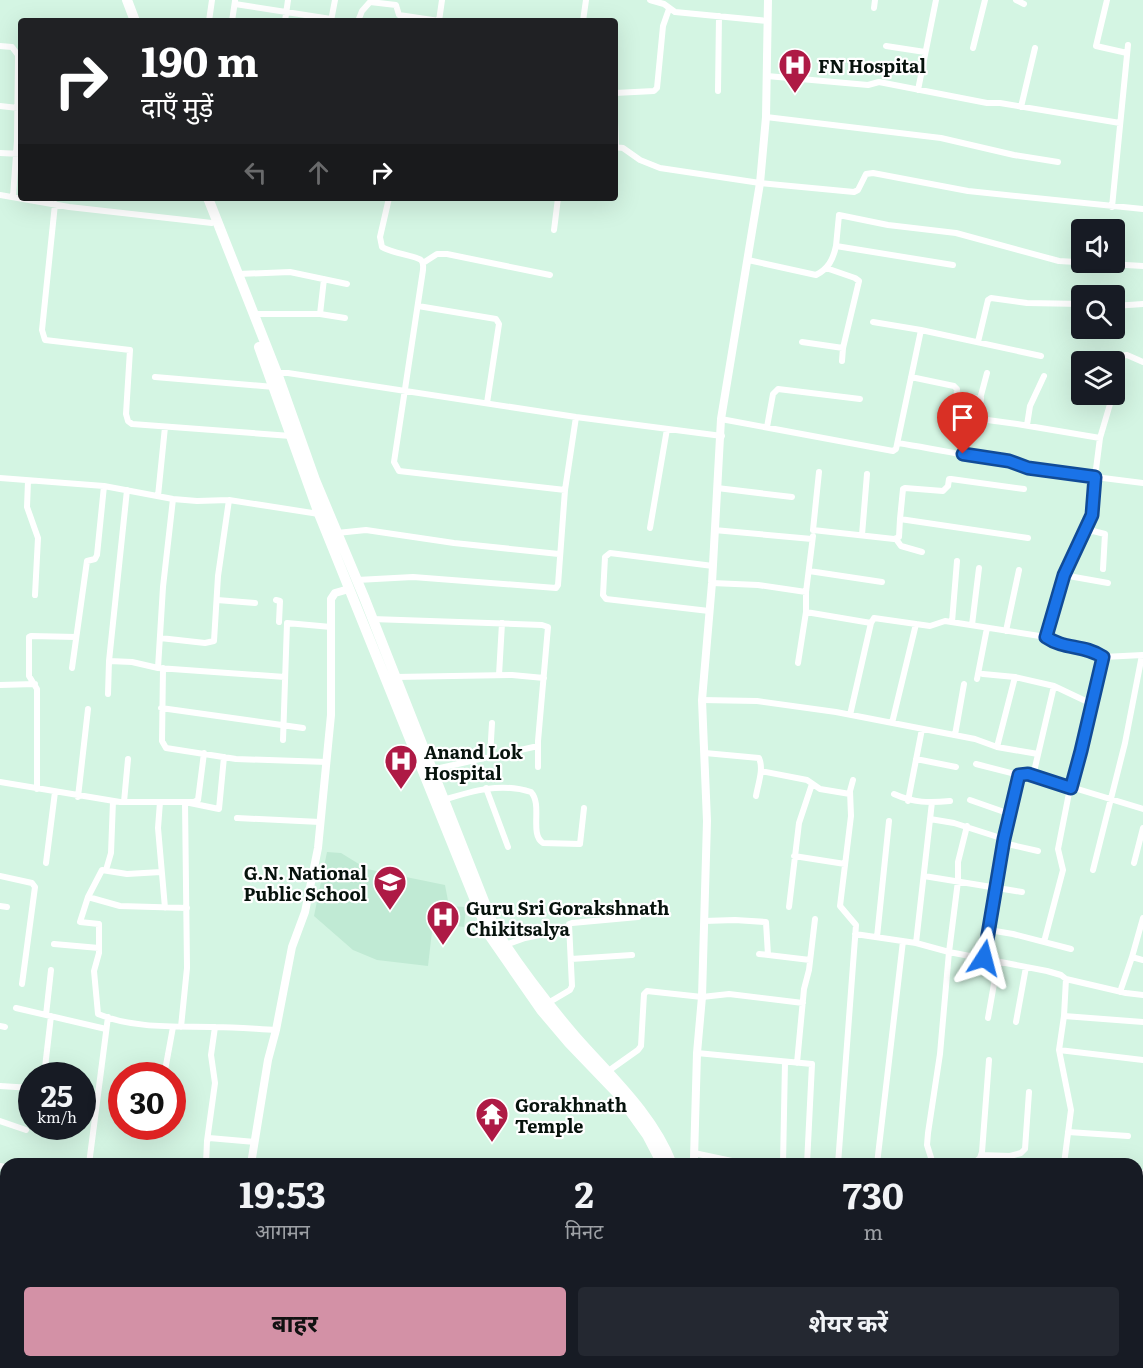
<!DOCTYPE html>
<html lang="hi">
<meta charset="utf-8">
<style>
body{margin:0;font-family:Literata,"Noto Sans Devanagari",serif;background:#242831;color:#f1f3f6;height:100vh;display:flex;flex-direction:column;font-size:22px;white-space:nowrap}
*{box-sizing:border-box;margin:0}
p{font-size:20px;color:#9ea1a6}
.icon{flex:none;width:33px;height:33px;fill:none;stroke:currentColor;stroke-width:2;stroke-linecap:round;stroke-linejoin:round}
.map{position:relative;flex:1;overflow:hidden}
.panel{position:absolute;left:0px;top:1158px;width:1143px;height:210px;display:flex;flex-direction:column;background:#171b24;border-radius:18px 18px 0 0;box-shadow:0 6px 24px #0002}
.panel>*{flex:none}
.top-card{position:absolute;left:18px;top:18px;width:600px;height:183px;border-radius:6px;box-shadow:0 6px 24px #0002;background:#202124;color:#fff;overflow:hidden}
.tools{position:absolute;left:1071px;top:219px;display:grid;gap:12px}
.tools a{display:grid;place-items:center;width:54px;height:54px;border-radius:6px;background:#171b24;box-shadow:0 6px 24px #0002;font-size:30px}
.speed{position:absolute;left:18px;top:1062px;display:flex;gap:12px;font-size:30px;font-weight:700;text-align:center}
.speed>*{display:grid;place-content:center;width:78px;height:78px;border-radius:50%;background:#171b24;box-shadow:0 6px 24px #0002;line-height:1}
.speed small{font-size:15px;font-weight:400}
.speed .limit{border:9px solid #d22;background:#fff;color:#111}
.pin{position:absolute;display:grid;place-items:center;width:51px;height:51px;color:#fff;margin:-62px -26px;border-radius:50% 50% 50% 0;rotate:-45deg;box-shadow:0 0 6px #0007}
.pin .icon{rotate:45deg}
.me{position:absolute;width:66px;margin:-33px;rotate:9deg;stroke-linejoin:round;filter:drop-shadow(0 0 4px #0008)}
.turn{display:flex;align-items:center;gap:21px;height:126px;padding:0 24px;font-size:27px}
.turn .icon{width:78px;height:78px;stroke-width:2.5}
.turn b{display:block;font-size:42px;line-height:51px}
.lanes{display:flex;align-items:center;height:57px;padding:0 24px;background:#0003;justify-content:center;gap:30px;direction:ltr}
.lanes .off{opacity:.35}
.eta{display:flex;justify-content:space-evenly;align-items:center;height:102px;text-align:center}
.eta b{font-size:36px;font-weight:700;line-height:42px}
.cta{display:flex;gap:12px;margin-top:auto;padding:12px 24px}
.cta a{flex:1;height:69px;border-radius:6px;background:#d391a6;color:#111;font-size:24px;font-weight:700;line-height:69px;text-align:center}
.cta a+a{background:#242831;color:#f1f3f6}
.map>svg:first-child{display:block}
</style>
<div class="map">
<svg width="1143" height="1368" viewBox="0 0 1143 1368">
<rect width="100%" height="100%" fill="#d4f5e3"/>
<path fill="#c0ead4" d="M327 852 341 853 367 869 445 885 449 906 466 907 464 927 433 923 428 966 377 960 353 950 314 916Z"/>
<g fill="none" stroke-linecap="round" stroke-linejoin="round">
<path stroke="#fff" stroke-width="6" d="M650 0 664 4 675 12 768 21
M1016 0 1024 4
M1107 0 1096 46 1127 53
M235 4 331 19
M874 8 875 0
M209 21 212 0
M232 21 235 1
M285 21 288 0
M331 21 335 0
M358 21 362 11 370 2 396 5 399 15 439 21
M439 21 442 0
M583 21 586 0
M0 46 12 47 18 55 17 141 13 197
M886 46 925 52
M973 48 985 0
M767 76 868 85 879 82 987 103H1000L1120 123
M918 90 936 0
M718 91 719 16
M615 93 654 91 657 88 663 26 669 9
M0 106 18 108
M1021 107 1035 48
M766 117 941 138 1014 155 1058 162
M615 121 616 147
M615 147 623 148 640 160 660 168 760 183 854 192 858 190 866 174 873 173 968 191 1143 209
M0 153 21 154
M0 195 69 207 212 223
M389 198 380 237 382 247C391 253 416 256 421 260 424 263 423 266 423 270L394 462 399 471 565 490
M55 204 42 330 45 340 130 350 126 414 128 421 132 424 291 436
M1112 207 1128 45
M554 230 558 198
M836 246 839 215 888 225 956 233 1059 261 1143 266
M748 260 816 275C828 269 833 260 836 246L953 265
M423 263 437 254H447L550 275
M826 268 855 278 859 281 843 348 842 361
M238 274 290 272 347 284
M418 306 496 319 499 324 487 403
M1114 306 1143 304
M253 314H320L345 318
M320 314 324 279
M873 322 921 330
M802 342 843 348
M978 342 988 300 991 298 1027 303 1082 304
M277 373H288L576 417 722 436
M155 377 274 387
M911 377 954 386 957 389 955 412 958 416 1017 424 1100 438
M1114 390 1118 356 1127 355 1143 362
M958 395 980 399 987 373
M721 419 893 451 896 449 921 330 1041 356
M979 419 981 398
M1027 425 1030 406 1044 376
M767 427 773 394 778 389 860 399
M898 443C964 454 1029 468 1095 477L1100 438 1113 394
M819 472 813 530 894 539 899 537 900 519
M0 478 104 486 173 499 197 501 229 500 319 514
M28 481 27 507 38 538 35 595
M717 488 792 497
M1024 489 951 479H949L948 486 943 491 905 488 903 489 900 519 1028 538
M158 496 165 427
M650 528 667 429
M714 530 812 539
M337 533 366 530 454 543 559 554
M862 535 867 474
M1084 535 1094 506 1095 477 1143 483
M896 539 901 546 922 552
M809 571 882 582
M1063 575 1108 583
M357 580 413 577 556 588 558 585 565 490 576 417
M712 583 758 585 806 592V612L871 623 850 715
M806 592 813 536
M217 600 255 603
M276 600 280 601 279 622
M709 611 606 599 603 595 605 557 610 553 713 566
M372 619 542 625 548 627 538 741V767
M952 622 957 561
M871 623 874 618 930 626 945 621 1046 637 1063 575 1078 541 1084 535 1093 531 1105 534 1103 569
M972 625 979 568
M1006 631 1019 570
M1046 637 1056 644 1091 649 1103 657 1143 655
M160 638 205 643 214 641 218 576 229 500
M109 661 127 490
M798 663 806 612
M72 668 87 561 95 559 97 555 104 486
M158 668 163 587 173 499
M163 668 162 741 166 748 236 759 327 762
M983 674 1015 677
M499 675 502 623
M395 677 512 675 544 678
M977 679 987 628
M0 685 35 684
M1054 686 1092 704
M108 694 109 661 132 662 158 668 285 677
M702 700 757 701 836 712 975 739 997 747 1038 754
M161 708 303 728
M892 723 916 624
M955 735 964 684
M283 740 287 623 331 627
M997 747 1015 677 1054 686 1033 776
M705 753 759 758C764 769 758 784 756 796
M490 757 492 723
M916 759 956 767
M976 764 1019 775 1028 774 1143 809
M431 770 538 746
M761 771 807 780 820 789 850 794
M0 782 120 802H194L198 800 204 753
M486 788 508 847
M37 789V689L29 676V637L31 636 76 637
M894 794C914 803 929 803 950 801
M78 797 88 709
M443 800C472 791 501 782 531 792 543 805 529 834 543 843L580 844 584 808
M970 800 1010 814
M908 801 922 729
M124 802 128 759
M160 802 158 828 165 908
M237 818 320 822
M930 819 954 823 1004 839
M1003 843 1038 851
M794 856 845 864
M46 863 55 792
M1134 863 1143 828
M106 870 111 853 113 801
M1093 870 1125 743 1142 655
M161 872 127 874 102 870 88 897 80 922 99 924V953L94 971 98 1014C134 1029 177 1026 215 1027 235 1027 256 1029 276 1030
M0 876 32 883 35 887 22 984
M924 876 1022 892
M88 897 120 906 187 908
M0 906 7 907
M789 907 799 823 812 784
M704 921 735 920 766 922 768 955
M989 930 1013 934 1071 949
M855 934 916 943 932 802
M877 937 889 821
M1044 942 1063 870 1058 849 1070 788 1081 751 1103 657
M916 943 949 952 958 881V862L967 826
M54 944 99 948
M505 945 525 938 568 929
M759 954 810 960
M1132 957 1143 960
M984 958 1004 839 1019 775
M571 959 632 955
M1120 992 1132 957 1143 918
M548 1003 570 990 572 986 569 924 572 923 638 917
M16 1008 106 1029
M46 1015 51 970
M1064 1016 1143 1022
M988 1018 998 961
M1016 1022 1026 967
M0 1026 5 1027
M181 1027 187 968 185 802 219 809 224 757
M1059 1050 1143 1060
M697 1053 812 1064 807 1164
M797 1063 804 989 809 970 815 919
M607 1072 638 1050 641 1046 644 994 647 991 702 997 729 994 803 1003
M44 1076 51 1016
M164 1076 173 1027
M0 1086 32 1088
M0 1121 26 1130
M1068 1132 1128 1136
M153 1133 155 1126
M207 1141 215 1083 211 1055 215 1027
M694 1153 746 1164
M981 1155 1010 1156
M1064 1161 1086 1164
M89 1164 108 1017
M206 1164 207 1141 209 1138 255 1142
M783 1164 785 1062
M838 1164 856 925 840 906 851 816 850 791 853 780
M877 1164 903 941
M933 1164 927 1145 928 1133 940 1054 949 952 1047 971 1061 975 1066 979 1126 993 1143 995
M973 1164 980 1158 982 1152 989 1060
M1010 1164V1156L1021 1153 1025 1149 1029 1092
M1064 1164 1071 1110 1059 1050 1064 1016 1066 979
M0 1166 6 1167
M1137 1172 1143 1173
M0 1247 6 1248
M0 1273H6
M0 1297 6 1298
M1137 1323H1143
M0 1341H6
M1137 1354 1143 1355
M930 1362V1368
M122 1365 159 1368
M74 1368 75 1362
M174 1368V1362
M201 1368 202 1362
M357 1368V1362
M688 1368 689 1362
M719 1368 720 1362
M756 1368 757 1362
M790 1368 791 1362
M1050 1368 1051 1362"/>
<path stroke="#fff" stroke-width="8" d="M251 1164 268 1060 276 1030 292 947 305 912 318 848 331 715V599L335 593 349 589
M692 1164 694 1159 697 1053 702 997 707 821 702 700 712 583 721 419 760 183 766 117 768 0
M449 1362 454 1368
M229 1368 230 1362"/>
<path stroke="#fff" stroke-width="10" d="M127 0 135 21
M208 198 277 373 315 480 364 597 495 929C519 967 546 1002 575 1036 610 1076 652 1113 672 1164
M259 347 319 514 489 935 541 1010 569 1043 617 1093 647 1135 662 1164
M644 1368 646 1362
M653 1368 654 1362"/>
</g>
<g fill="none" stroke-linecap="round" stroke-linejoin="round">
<defs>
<path id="route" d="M963 454 1009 461 1028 468 1095 477 1092 515 1064 575 1046 637C1065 650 1083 644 1103 657L1081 751 1071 788 1028 774 1019 775 1004 839 984 958"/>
</defs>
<use href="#route" stroke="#114b97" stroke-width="15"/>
<use href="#route" stroke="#1a73e8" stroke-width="10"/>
</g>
<defs>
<symbol id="hospital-pin" viewBox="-11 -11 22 30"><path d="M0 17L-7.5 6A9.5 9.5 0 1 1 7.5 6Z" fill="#ae1a45" stroke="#fff"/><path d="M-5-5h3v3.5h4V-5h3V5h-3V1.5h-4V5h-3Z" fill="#fff"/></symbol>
<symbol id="school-pin" viewBox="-11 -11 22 30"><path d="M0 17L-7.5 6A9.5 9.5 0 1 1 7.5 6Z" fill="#ae1a45" stroke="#fff"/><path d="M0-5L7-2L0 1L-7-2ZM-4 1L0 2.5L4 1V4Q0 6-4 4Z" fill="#fff"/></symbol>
<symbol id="temple-pin" viewBox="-11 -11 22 30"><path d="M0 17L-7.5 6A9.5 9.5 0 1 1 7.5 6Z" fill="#ae1a45" stroke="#fff"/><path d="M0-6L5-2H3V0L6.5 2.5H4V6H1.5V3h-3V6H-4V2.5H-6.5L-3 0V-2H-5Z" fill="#fff"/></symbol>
</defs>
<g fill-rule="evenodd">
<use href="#hospital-pin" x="776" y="46" width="38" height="52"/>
<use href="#hospital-pin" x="382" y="742" width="38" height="52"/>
<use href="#school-pin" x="371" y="863" width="38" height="52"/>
<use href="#hospital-pin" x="424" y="898" width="38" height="52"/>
<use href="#temple-pin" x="473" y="1095" width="38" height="52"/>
</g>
<g text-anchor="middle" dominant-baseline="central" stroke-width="4.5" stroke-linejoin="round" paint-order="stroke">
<g font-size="18" font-weight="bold" fill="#07130d" stroke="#fff" text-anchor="start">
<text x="818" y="65">FN Hospital</text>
<text x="424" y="751">Anand Lok<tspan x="424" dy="21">Hospital</tspan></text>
<text x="367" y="872" text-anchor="end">G.N. National<tspan x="367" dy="21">Public School</tspan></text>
<text x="466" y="907">Guru Sri Gorakshnath<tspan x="466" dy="21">Chikitsalya</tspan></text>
<text x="515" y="1104">Gorakhnath<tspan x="515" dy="21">Temple</tspan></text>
</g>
</g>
</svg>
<div class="tools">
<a><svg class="icon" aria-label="sound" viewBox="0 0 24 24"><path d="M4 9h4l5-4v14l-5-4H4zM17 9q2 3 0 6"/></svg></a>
<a><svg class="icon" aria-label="search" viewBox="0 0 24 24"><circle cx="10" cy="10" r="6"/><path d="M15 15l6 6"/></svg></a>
<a><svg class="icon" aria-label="layers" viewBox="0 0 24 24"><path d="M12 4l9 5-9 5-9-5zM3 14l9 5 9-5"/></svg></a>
</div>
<div class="speed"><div>25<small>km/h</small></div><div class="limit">30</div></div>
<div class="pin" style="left:963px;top:454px;background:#d93025"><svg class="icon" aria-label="arrive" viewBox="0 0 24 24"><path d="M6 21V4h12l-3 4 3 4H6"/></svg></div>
<svg class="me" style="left:984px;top:958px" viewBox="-20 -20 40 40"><path d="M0-17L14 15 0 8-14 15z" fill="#1a73e8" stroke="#fff" stroke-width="4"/></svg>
<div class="top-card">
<div class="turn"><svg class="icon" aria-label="right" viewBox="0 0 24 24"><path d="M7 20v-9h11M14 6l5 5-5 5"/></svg><div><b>190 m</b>दाएँ मुड़ें</div></div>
<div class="lanes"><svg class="icon off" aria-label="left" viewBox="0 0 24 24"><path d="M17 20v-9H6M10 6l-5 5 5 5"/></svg><svg class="icon off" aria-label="ahead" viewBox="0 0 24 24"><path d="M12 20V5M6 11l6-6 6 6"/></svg><svg class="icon" aria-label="right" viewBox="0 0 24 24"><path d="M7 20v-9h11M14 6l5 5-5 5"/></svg></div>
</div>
<section class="panel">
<div class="eta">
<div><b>19:53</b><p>आगमन</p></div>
<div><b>2</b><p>मिनट</p></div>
<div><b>730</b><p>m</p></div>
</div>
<div class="cta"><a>बाहर</a><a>शेयर करें</a></div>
</section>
</div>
